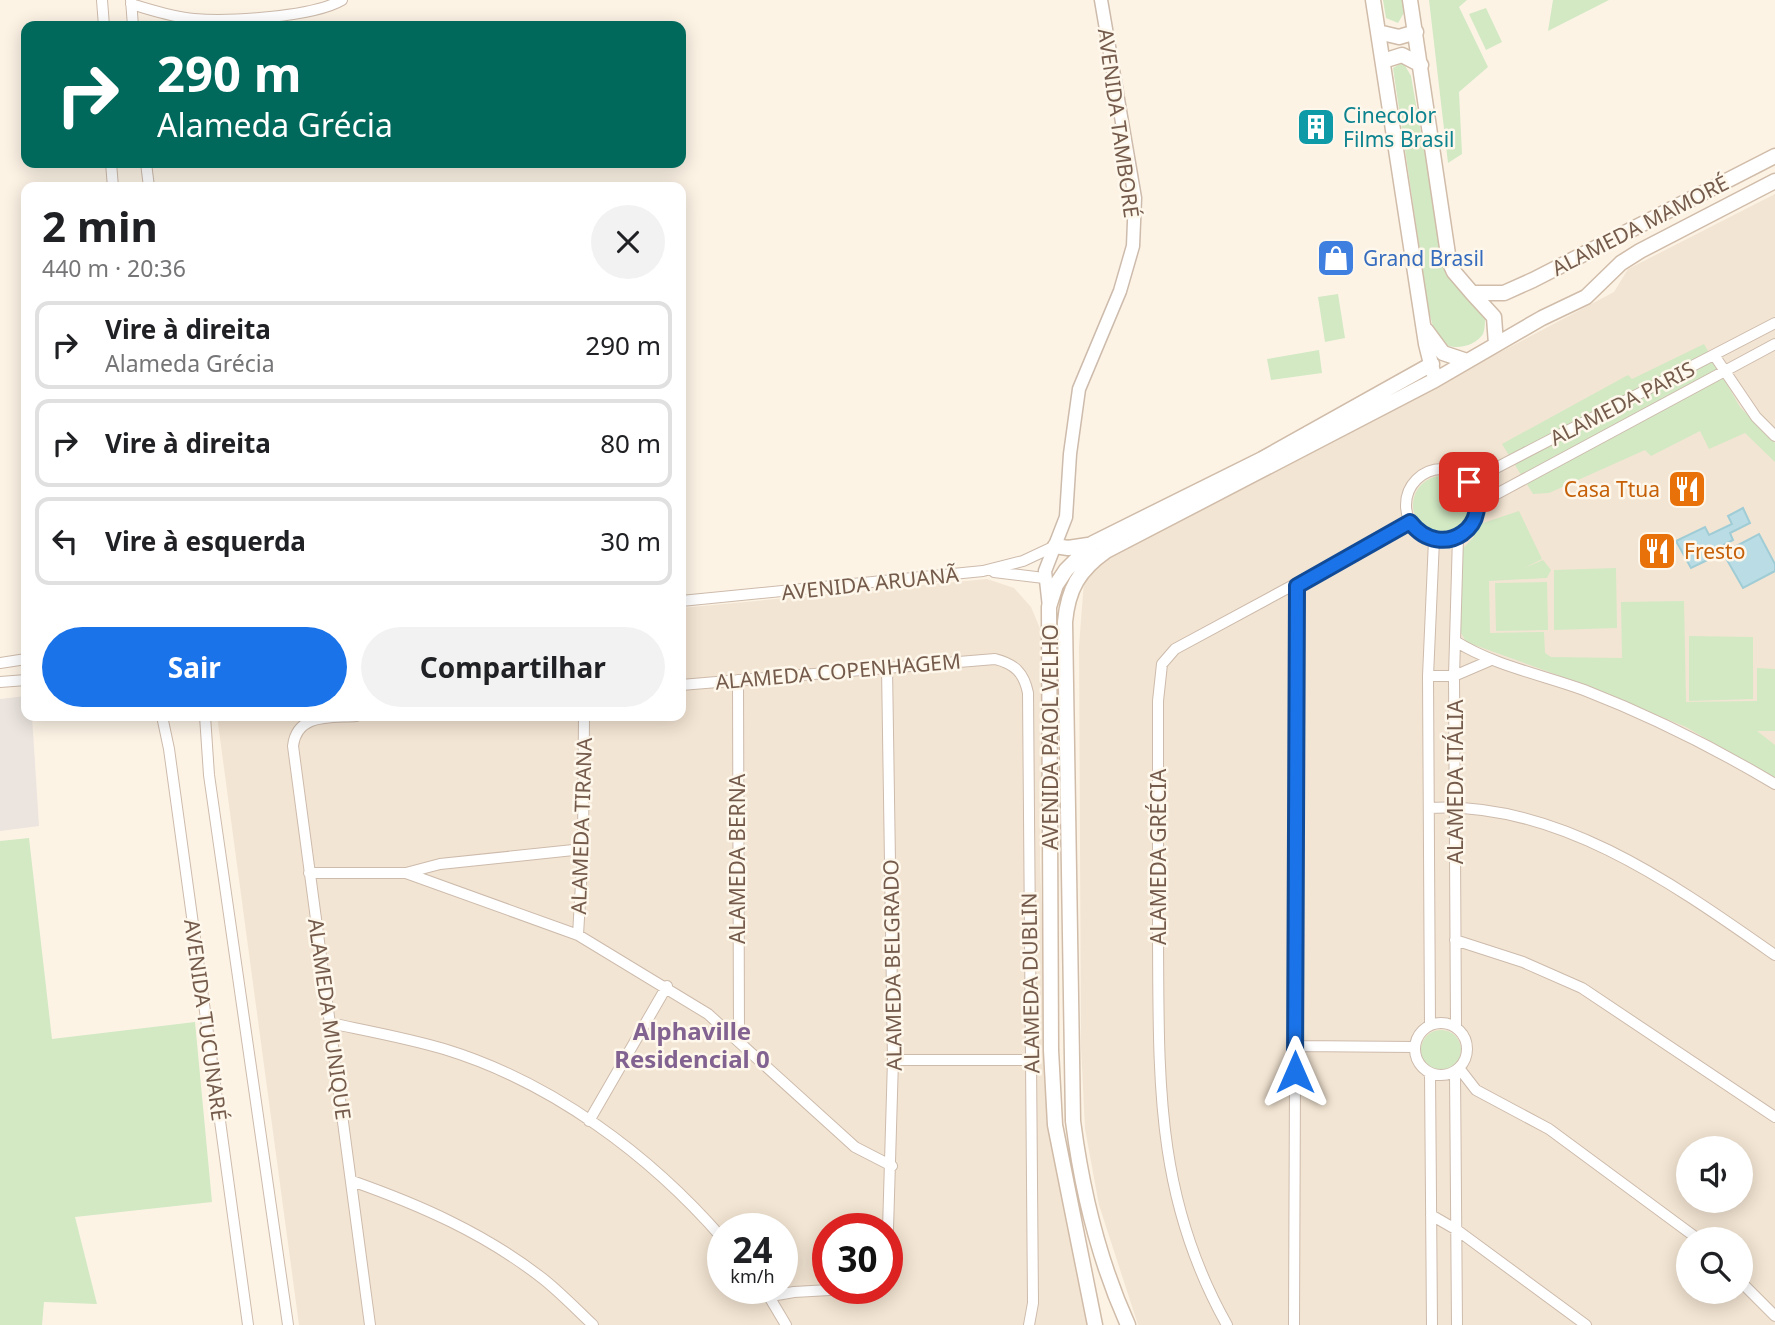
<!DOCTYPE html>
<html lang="pt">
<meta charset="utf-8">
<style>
body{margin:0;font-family:"Noto Sans",sans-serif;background:#f2f2f2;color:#202124;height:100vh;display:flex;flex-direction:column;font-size:26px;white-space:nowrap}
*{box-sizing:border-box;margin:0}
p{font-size:23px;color:#757577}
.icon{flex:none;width:38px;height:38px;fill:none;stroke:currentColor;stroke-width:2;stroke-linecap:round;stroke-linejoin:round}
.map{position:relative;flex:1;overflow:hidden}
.drawer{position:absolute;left:21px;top:182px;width:665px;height:539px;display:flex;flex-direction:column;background:#fff;border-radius:14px;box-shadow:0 4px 18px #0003}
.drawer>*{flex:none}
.guide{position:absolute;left:21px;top:21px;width:665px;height:147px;border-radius:14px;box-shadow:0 4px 18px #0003;background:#00695c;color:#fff;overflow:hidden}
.tools{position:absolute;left:1676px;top:1136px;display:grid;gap:14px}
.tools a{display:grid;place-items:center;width:77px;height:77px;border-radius:50%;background:#fff;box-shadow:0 4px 18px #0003;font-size:35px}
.speed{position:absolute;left:707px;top:1213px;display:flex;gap:14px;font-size:35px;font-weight:700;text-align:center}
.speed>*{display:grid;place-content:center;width:91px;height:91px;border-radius:50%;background:#fff;box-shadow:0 4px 18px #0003;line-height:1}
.speed small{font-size:18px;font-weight:400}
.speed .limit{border:10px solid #d22;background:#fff;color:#111}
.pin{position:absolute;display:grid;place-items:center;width:60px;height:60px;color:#fff;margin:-30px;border-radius:14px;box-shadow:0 4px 10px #0006}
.me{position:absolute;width:77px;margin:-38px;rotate:0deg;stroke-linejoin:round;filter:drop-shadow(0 0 5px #0008)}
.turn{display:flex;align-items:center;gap:24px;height:147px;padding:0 21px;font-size:32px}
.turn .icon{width:91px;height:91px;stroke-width:2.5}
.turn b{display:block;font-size:49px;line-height:60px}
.round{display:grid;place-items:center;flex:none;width:74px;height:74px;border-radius:37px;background:#f2f2f2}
.headline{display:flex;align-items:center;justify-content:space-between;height:119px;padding:0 21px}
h1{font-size:42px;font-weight:700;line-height:52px}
.button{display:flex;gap:14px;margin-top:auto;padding:14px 21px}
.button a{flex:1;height:80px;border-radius:42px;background:#1a73e8;color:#fff;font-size:28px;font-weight:700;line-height:80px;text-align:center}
.button a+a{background:#f2f2f2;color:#202124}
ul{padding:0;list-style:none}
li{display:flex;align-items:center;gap:21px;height:88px;margin:0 14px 10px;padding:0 7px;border:4px solid #e0e0e0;border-radius:14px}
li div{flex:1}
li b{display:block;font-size:26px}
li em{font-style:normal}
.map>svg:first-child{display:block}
</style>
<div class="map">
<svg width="1775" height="1325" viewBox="0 0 1775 1325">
<rect width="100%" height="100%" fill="#fcf3e5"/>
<path fill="#f3e5d3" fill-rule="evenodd" d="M1775 194V1325H1138L1099 1205 1085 1129 1081 1047 1079 646 1084 581 1098 564 1614 292 1628 269ZM1689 1148H1741V1200H1689ZM1689 1239H1741V1292H1689Z
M987 579 1014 588 1031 607 1041 631 1043 664 1040 861 1050 1140 1088 1325H299L217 716H681V608ZM723 1228H782V1288H723ZM828 1228H887V1288H828Z"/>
<path fill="#ece5df" d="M26 696V716H32L39 826 0 831V699Z"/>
<path fill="#d2e9c4" d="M1383 0H1403L1405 11 1398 23 1386 18Z
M1429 0H1467L1459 7 1488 67 1459 92 1462 154 1448 163Z
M1553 0H1609L1548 31Z
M1486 8 1502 42 1486 50 1469 14Z
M1403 62 1411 76 1446 275 1485 317C1485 322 1485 329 1483 334 1475 347 1449 353 1439 339 1434 333 1432 321 1429 313L1393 68Z
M1338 294 1345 338 1325 342 1318 297Z
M1704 344 1740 407 1775 443V462L1745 433 1709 449 1700 431 1651 456 1645 450 1549 493 1533 494 1502 444 1628 375 1632 379Z
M1319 350 1322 373 1271 380 1267 359Z
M1413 505a29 29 0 1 1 58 0a29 29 0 1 1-58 0Z
M1519 511 1542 559 1524 568 1543 560 1551 570 1547 578 1489 581 1490 633 1544 632 1545 653 1551 657 1622 658 1621 602 1684 601 1686 702 1757 701V668L1775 669V731H1757L1775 745V779L1686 727 1577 682 1466 642 1460 631 1461 550 1473 538 1480 524Z
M1616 568 1617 628 1554 630V570Z
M1547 582 1548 630 1496 631 1495 583Z
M1689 636 1753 637V699L1689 701Z
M29 838 52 1039 195 1022 212 1202 75 1217 97 1304 44 1302 42 1325H0V841Z
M1421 1050a20 20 0 1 1 40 0a20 20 0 1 1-40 0Z"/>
<path fill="#badde5" stroke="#a0ccd6" stroke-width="2" d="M1743 508 1750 523 1730 533 1733 540 1716 549 1718 555 1691 568 1676 541 1705 527 1709 535 1732 524 1728 516Z
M1759 534 1775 564V571L1743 588 1723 553Z"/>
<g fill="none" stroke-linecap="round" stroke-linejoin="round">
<defs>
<path id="minor" d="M102 0 104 26
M131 0 133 26
M131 4C152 10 172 17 194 19 229 22 313 17 342 0
M111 163 113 187
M146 163 149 187
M1714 355 1756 417 1775 436
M1406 505a36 36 0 1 1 72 0a36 36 0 1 1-72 0Z
M1469 482 1775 323
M1478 504 1775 344
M994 572 1044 578
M681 601 983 571 1023 561 1055 546
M1455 641C1495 666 1540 674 1584 690 1651 716 1713 747 1775 784
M0 663 26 659
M887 667 893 1060 887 1263
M1428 676H1454L1489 661
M738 680 739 1038
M0 682 26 680
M681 685 995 659C1015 664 1024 673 1028 693L1033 1303 1029 1325
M162 716 169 749 248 1325
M205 716 209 775 288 1325
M356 716C330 718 297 713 293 746L370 1325
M1429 808C1557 800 1675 885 1775 955
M309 873H406L578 935 708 1014 855 1147 892 1166
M406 873 440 864 583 849
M578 935 583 849 584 716
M1455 940 1523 962 1582 988 1775 1117
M1415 1049a26 26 0 1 1 52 0a26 26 0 1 1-52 0Z
M330 1023C368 1031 407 1038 444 1049 552 1082 650 1155 723 1239
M1430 1025 1428 676 1434 540
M1456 1027 1454 676 1458 537
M1295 1046 1415 1047
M893 1060H1031
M1459 1068 1476 1090 1549 1129 1698 1239
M1455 1072 1457 1325
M1430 1073 1432 1325
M589 1121 667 986
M352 1181C420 1205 484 1233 542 1278 560 1292 576 1309 593 1325
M1431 1215 1457 1230 1586 1325
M1741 1282 1775 1316
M764 1288 786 1325
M771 1296 794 1292 865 1288
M1227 1325C1155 1197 1159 1081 1158 939 1158 860 1158 780 1158 701L1162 664 1175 649 1410 522
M1294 1325 1297 586"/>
<path id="tertiary" d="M1049 607 1045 571 1066 517 1070 454 1079 389 1120 291 1133 246 1135 198 1101 0"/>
<path id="secondary" d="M1373 0 1426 344 1433 372
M1410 0 1449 261 1454 272 1472 293H1504L1533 280 1775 156
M1378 32 1399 37 1416 32
M1383 61 1402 55 1421 65
M1472 293 1494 317 1496 344
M1426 330 1443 353 1467 361
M1055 546 1068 548 1088 545
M1095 1325 1055 1125 1051 1050 1049 607 1056 585 1066 570 1093 543 1262 459 1432 364
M1128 1325C1099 1261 1082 1190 1073 1121L1065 622C1068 589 1079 570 1106 551L1435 380 1542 318 1586 297 1621 263 1640 251 1775 181"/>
</defs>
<use href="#minor" stroke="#cdbbac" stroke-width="12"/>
<use href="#tertiary" stroke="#cdbbac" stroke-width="15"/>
<use href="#secondary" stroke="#d0bca9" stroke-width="17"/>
<use href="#minor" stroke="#fff" stroke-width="10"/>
<use href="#tertiary" stroke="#fff" stroke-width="12"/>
<use href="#secondary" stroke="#fff" stroke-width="14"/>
</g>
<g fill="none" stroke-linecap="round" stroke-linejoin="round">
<defs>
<path id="route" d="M1295 1072 1297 586 1410 522C1442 564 1498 524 1469 482"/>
</defs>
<use href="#route" stroke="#114b97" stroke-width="18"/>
<use href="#route" stroke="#1a73e8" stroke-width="12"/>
</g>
<defs>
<symbol id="building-square" viewBox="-11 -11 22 22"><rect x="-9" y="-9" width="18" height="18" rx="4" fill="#0f9aa8" stroke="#fef7eb"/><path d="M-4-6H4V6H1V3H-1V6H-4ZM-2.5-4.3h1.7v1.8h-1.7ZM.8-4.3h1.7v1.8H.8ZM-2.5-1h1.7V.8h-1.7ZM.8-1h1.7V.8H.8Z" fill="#fff"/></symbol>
<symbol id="shop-square" viewBox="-11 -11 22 22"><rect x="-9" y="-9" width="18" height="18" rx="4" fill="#3f7fe0" stroke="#fef7eb"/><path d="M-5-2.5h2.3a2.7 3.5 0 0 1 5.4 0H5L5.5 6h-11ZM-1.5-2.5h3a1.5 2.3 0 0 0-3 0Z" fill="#fff"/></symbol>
<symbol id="restaurant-square" viewBox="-11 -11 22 22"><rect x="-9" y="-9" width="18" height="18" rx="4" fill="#e8710a" stroke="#fef7eb"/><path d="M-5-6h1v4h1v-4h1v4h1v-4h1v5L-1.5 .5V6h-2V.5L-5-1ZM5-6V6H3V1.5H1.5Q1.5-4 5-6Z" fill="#fff"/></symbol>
</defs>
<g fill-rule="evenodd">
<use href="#building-square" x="1294" y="105" width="44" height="44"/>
<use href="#shop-square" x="1314" y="236" width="44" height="44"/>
<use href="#restaurant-square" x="1665" y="467" width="44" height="44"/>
<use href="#restaurant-square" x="1635" y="529" width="44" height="44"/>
</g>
<g text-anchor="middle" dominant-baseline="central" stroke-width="5" stroke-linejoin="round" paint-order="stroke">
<g font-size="21" fill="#0d838f" stroke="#fef7eb" text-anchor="start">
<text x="1343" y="115">Cinecolor<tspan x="1343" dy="24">Films Brasil</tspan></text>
</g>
<g font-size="21" fill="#745b4b" stroke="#fef7eb">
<text transform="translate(1119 123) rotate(82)">AVENIDA TAMBORÉ</text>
<text transform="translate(1640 225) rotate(-27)">ALAMEDA MAMORÉ</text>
<text transform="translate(1622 403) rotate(-27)">ALAMEDA PARIS</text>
<text transform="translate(870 583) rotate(-6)">AVENIDA ARUANÃ</text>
<text transform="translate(838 671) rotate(-5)">ALAMEDA COPENHAGEM</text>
<text transform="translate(1050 737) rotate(-90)">AVENIDA PAIOL VELHO</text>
<text transform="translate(1455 782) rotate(-90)">ALAMEDA ITÁLIA</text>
<text transform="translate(581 826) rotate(-88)">ALAMEDA TIRANA</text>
<text transform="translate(1158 857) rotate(-90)">ALAMEDA GRÉCIA</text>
<text transform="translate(737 859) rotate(-90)">ALAMEDA BERNA</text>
<text transform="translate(892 965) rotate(-91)">ALAMEDA BELGRADO</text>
<text transform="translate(1030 983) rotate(-91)">ALAMEDA DUBLIN</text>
<text transform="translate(330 1019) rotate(82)">ALAMEDA MUNIQUE</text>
<text transform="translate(206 1020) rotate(82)">AVENIDA TUCUNARÉ</text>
</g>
<g font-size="21" fill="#366cbe" stroke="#fef7eb" text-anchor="start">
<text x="1363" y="258">Grand Brasil</text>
</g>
<g font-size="21" fill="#c56008" stroke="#fef7eb" text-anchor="end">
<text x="1660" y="489">Casa Ttua</text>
<text x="1684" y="551" text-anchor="start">Fresto</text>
</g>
<g font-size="24" font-weight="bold" fill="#826290" stroke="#fef7eb">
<text x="692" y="1030">Alphaville<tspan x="692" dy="28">Residencial 0</tspan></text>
</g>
</g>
</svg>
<div class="tools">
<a><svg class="icon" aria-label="sound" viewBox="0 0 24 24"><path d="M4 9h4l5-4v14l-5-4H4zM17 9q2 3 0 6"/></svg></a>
<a><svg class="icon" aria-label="search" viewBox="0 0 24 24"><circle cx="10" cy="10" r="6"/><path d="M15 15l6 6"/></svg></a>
</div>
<div class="speed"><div>24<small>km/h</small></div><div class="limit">30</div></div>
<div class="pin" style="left:1469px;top:482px;background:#d93025"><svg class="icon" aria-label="arrive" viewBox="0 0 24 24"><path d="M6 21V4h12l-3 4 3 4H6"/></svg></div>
<svg class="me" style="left:1295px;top:1072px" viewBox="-20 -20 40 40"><path d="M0-17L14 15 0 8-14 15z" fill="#1a73e8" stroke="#fff" stroke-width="4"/></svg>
<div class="guide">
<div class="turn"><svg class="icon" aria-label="right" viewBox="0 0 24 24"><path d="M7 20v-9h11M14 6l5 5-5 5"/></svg><div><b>290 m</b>Alameda Grécia</div></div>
</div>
<section class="drawer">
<div class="headline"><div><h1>2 min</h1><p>440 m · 20:36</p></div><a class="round"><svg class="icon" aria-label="close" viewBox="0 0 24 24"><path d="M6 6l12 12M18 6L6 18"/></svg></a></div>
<ul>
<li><svg class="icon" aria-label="right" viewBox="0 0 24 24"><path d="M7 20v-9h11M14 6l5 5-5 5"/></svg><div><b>Vire à direita</b><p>Alameda Grécia</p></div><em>290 m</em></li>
<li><svg class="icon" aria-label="right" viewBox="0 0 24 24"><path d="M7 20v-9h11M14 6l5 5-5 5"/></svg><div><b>Vire à direita</b></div><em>80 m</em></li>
<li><svg class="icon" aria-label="left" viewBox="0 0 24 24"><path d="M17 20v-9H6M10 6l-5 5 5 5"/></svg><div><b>Vire à esquerda</b></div><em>30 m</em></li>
</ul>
<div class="button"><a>Sair</a><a>Compartilhar</a></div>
</section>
</div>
